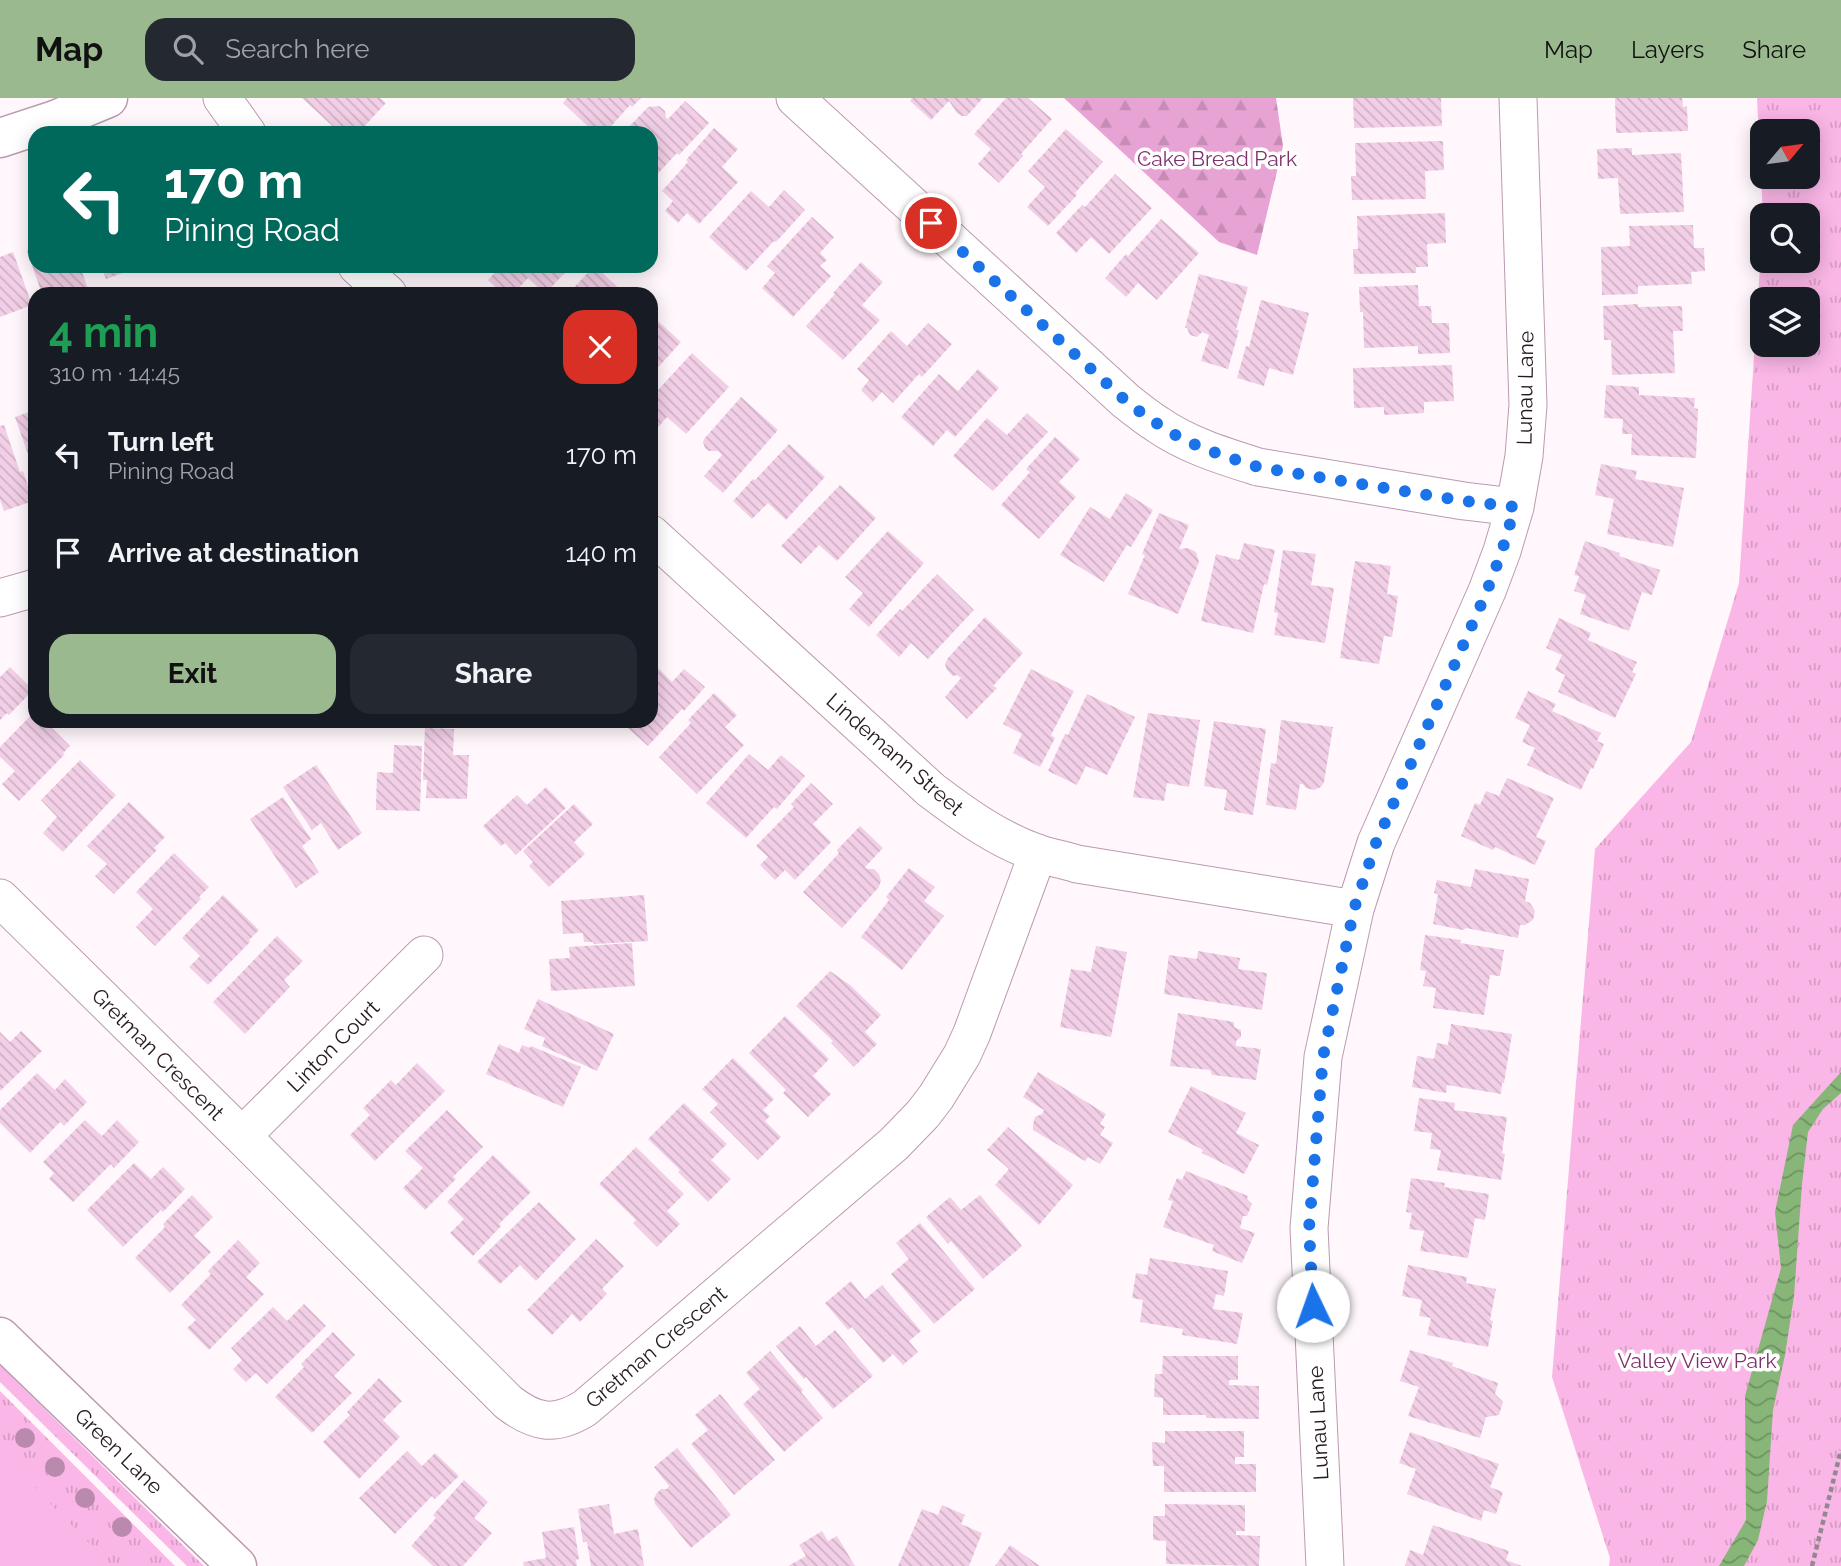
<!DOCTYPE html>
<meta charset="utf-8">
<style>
body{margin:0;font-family:Raleway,sans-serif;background:#242831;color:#f1f3f6;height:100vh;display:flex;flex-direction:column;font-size:26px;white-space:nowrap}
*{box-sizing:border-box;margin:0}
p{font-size:23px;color:#9ea1a6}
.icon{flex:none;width:38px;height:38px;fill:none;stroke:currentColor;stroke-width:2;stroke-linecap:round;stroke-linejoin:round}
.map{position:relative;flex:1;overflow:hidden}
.drawer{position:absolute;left:28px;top:189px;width:630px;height:441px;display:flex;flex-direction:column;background:#171b24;border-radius:21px;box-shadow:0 4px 18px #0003}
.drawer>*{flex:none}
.guide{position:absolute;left:28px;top:28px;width:630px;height:147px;border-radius:21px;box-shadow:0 4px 18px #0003;background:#00695c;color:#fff;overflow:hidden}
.needle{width:46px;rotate:61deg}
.buttons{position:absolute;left:1750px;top:21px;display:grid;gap:14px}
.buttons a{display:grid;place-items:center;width:70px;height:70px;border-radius:14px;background:#171b24;box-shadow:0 4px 18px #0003;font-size:35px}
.pin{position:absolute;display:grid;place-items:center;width:60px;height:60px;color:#fff;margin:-30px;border:4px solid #fff;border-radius:50%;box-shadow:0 2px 7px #0007}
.me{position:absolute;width:77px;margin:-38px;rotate:357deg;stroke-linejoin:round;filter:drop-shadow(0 0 5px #0008)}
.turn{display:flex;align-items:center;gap:24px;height:147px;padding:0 21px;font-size:32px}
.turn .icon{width:91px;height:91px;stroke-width:2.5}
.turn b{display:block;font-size:49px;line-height:60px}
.round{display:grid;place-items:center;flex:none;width:74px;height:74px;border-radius:21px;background:#242831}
.headline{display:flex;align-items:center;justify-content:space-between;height:119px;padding:0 21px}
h1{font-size:42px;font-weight:700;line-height:52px;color:#1e9e55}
.button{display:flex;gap:14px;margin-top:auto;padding:14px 21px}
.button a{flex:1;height:80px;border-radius:21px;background:#9ab98e;color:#111;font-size:28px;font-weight:700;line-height:80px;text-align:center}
.button a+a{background:#242831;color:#f1f3f6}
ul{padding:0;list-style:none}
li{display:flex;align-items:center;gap:21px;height:98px;padding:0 21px}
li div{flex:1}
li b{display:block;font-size:26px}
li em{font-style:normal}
header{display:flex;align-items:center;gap:42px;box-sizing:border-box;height:98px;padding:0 35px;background:#9ab98e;color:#111}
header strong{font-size:33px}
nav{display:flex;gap:38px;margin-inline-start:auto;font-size:24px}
.search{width:490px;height:63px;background:#242831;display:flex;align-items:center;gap:18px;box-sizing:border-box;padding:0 24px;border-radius:21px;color:#9ea1a6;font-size:26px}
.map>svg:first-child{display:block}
</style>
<header>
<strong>Map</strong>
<div class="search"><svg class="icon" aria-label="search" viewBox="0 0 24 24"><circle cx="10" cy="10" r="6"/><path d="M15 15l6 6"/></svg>Search here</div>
<nav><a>Map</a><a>Layers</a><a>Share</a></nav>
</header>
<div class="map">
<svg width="1841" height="1468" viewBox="0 0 1841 1468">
<defs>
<pattern id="grass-tufts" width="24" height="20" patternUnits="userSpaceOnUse" patternTransform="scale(1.75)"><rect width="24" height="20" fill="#fab6e6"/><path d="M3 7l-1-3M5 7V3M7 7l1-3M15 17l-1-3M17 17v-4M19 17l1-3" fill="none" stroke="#d69cc5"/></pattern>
<pattern id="forest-firs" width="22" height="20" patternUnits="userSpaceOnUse" patternTransform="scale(1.75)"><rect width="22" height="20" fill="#e7a3d3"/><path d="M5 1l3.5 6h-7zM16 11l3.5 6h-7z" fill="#c68cb5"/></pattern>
<pattern id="water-waves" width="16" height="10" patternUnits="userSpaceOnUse" patternTransform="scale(1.75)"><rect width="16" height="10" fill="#87b678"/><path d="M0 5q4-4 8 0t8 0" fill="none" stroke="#6e9362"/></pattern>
<pattern id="building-back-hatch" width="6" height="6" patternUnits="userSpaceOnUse" patternTransform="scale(1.75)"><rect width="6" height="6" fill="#f2cfe6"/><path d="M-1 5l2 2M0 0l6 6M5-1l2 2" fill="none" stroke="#cfb1c5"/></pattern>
</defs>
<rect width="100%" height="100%" fill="#fff7fc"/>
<path fill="url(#grass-tufts)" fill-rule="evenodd" d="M1757 0H1841V1468H1609L1610 1460 1552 1279 1595 751 1691 644 1739 485 1762 138V163H1808V117H1763ZM1762 33H1808V79H1762ZM1762 201H1808V247H1762Z
M0 1267 204 1468H187L0 1284Z
M0 1293 175 1468H0Z"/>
<path fill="url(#forest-firs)" d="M1064 0H1276L1283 48 1257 157 1219 144Z"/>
<path fill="#fab6e6" d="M0 1355 112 1468H0Z"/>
<path fill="url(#water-waves)" d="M1841 974V995L1823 1011 1808 1034 1802 1086 1794 1198 1785 1257 1773 1312 1767 1403 1758 1442 1744 1468H1719L1746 1422 1745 1298 1781 1170 1775 1114 1793 1027Z"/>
<path fill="url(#building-back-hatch)" d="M302 0H380L386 5 358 35H340Z
M567 0H641L632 9 630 7 605 35H595L563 5Z
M912 0H983L967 18H962L957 15 949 3 931 22 910 3Z
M1006 0H1028L1052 21 1021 56 1023 58 999 85 978 66 991 51 974 36Z
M1353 0H1441L1442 28 1354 30Z
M1615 0H1682L1683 9 1687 8 1688 33 1616 35Z
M685 3 709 25 679 57 677 55 651 83V35H623L648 9 659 8 665 13 666 20 668 21Z
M714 30 738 51 722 69 738 84 699 126 687 115 678 125 665 113 673 103 662 93 688 64 686 62Z
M1066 31 1103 64 1075 95 1077 97 1048 128 1027 109 1045 89 1028 73Z
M1443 43 1444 72 1425 73 1426 101 1352 102 1351 78H1356L1355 45Z
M1632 50V57L1681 55 1684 114 1620 116 1618 80 1598 81 1597 51Z
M1115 76 1152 110 1109 156 1091 139 1076 155 1056 135 1082 107 1085 109Z
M784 92 805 112 776 144 774 143 746 173 709 139 751 93 769 109Z
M1445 115 1446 145 1427 146 1428 169H1416V175L1354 176 1353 151H1358L1357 118Z
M812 119 834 139 820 155 827 162 820 168 831 178 793 219 762 190 775 175 767 168Z
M1161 121 1199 155 1157 202 1138 185 1126 199 1105 180 1126 156 1128 158Z
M1693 127 1694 150H1704L1705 173 1691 174 1692 186 1638 188V196L1602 197 1601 149 1630 148 1629 128Z
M35 151V168H98L82 174 89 194 84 196H42L27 153Z
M13 154 32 207 0 219V159Z
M861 164 883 184 862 207 880 222 843 262 806 228 835 196 833 195Z
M101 168H142L106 181Z
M501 168H571L545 196 528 180 513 196H503L488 182Z
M594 168H595L625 196H568Z
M1199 176 1248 189 1236 232H1239L1228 271 1201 263 1209 237 1202 234 1197 239 1190 237 1187 230H1185Z
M1418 187 1419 208H1431L1432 225H1449L1450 255 1418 256V248L1364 250 1363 214H1360L1359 189Z
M1261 202 1309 215 1293 277 1269 270 1264 288 1237 280 1246 248 1249 249Z
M1638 206V209L1682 208 1683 233H1673L1675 275 1612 277 1611 242H1604L1603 208Z
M651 217 681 244 651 277Z
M928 225 952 246 922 279 919 276 893 305 882 294 873 304 861 292 869 282 857 271 891 233 907 248Z
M692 255 729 289 686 336 667 319 654 334 651 331V297L657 290 658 292Z
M1452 267 1454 303 1424 304V315L1384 317V309L1354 310 1353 270Z
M978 271 999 290 955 339 947 332 933 348 901 319 939 276 958 293Z
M1606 287 1639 289V297L1695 300 1694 310 1698 311 1696 360 1631 357 1632 336H1622L1623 321 1604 320Z
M741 299 778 332 723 395 704 378 722 357 718 353H709L705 350 703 344 704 341Z
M35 312V376L15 319Z
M1027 315 1048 334 993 393 953 358 987 320 1007 337Z
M4 327 20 374 23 373 33 403 4 413 0 402V328Z
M1055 339 1080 361 1059 384 1076 399 1039 441 1001 407 1030 374 1026 371Z
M789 346 825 379 786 422 768 405 752 421 733 403 753 381 755 382Z
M1601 366 1637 373 1635 381 1684 390 1673 449 1607 436 1614 401 1595 397Z
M840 387 876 420 837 463 819 447 801 466 781 448Z
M1126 395 1153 412 1131 449 1127 447 1104 484 1060 457 1090 409 1110 421Z
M1159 415 1189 427 1179 451 1188 450 1196 454 1199 464 1178 516 1128 496 1145 457 1142 456Z
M888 433 924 465 869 529 849 511 863 495 845 479Z
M1585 443 1620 455 1619 458 1660 472 1652 497 1642 494 1629 533 1580 516 1586 497 1574 493 1579 478 1574 477Z
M1244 445 1275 452 1267 487 1264 486 1253 535 1201 523 1216 456 1239 462Z
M1283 452 1316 456 1311 487 1334 490 1325 545 1274 537 1278 515 1274 514Z
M1355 463 1391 468 1387 496 1398 498 1392 539 1384 538 1379 566 1340 560Z
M937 476 974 512 928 561 911 545 899 559 876 537 900 511 902 513Z
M985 519 1023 555 993 588 997 590 967 621 945 599 961 580 957 577 953 578 947 572 945 566 948 560Z
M1559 520 1591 535 1588 542 1637 564 1632 574 1636 576 1615 620 1558 594 1565 577 1555 572 1562 557 1546 550Z
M655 567 672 584 684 571 705 589 684 613 682 611 648 648 620 623H651V571Z
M10 569 33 592 9 617 7 615 0 622V579Z
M1031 571 1074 593 1051 637 1055 640 1040 669 1013 655 1022 636 1003 626Z
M1528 593 1556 606 1552 613 1601 635 1597 643 1604 646 1593 671 1591 670 1581 692 1527 667 1535 650 1522 644 1530 627 1515 620Z
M714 595 737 617 725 629 744 647 697 696 659 659 691 625 688 622Z
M1087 596 1135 619 1107 677 1086 668 1077 687 1048 673 1065 636 1068 637Z
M35 613V623H45L70 648 63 655 65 656 19 703 2 686 15 673 0 659V649Z
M1148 615 1200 622 1189 689 1167 685 1164 703 1133 699Z
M1281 622 1333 629 1324 684 1321 689 1314 692 1306 690 1303 686H1300L1296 712 1266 707 1271 665 1276 666Z
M126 623H142L130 629Z
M1214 623 1266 631 1253 717 1224 712 1227 692 1204 688Z
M425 630 454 631 453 657H469L467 701 426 700 427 682H423Z
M394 647 422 648 420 713 376 712 377 674 393 675Z
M749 656 768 672 781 657 805 678 777 711 774 709 746 740 706 705Z
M80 662 116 697 63 754 43 735 57 719 41 702Z
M316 667 362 735 338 752 321 725 312 732 283 689Z
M1507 680 1554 700 1536 739 1546 743 1535 767 1495 749 1493 752 1461 738 1475 705 1480 707 1486 693 1499 698Z
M811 685 833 706 813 726 831 744 795 782 785 772 775 782 760 767 768 759 756 748 794 709 791 706Z
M546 689 566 710 516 757 505 745 501 748 483 728 517 697 527 707Z
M283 699 311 741 302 748 319 774 296 790 250 721Z
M129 704 165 739 154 750 157 752 114 796 95 778 107 766 87 748Z
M574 706 593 726 574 744 585 756 549 789 529 768 533 764 523 753Z
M860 728 883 750 865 769 867 771H874L879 776 881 783 879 788V789L842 830 803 794 839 755 837 752Z
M174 755 209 789 199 799 201 801 155 848 136 829 153 811 136 794Z
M909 770 935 789 924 803 944 818 902 872 861 839 889 802 886 799Z
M1475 771 1529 781 1525 803 1530 805 1535 813 1533 822 1525 827H1520L1518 840 1466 830 1463 832 1433 826 1438 796 1434 795 1437 782 1471 789Z
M223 797 259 832 249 842 250 844 208 887 189 869 200 858 182 840Z
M644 797 648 843 594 846 593 844H584L583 835 563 836 561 803Z
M1425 837 1461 842 1460 845 1504 852 1500 878 1490 877 1484 917 1433 910 1436 890 1423 888 1426 873 1420 872Z
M277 838 303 863 284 882 290 889 245 936 213 904Z
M632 845 635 888 551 893 549 861 570 860 569 849Z
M1096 848 1127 854 1111 939 1060 929 1071 871 1091 874Z
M1198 853 1240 860 1238 871 1267 875 1262 912 1164 896 1169 857 1197 861Z
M830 873 850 887 881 917 865 934 877 946 854 969 831 945 833 943 796 908Z
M538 901 614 936 597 973 542 948 545 940 524 931Z
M1178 915 1234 924V929L1241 932V939L1236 943V948L1261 951 1256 982 1212 977 1210 972 1170 968Z
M785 918 829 961 813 978 831 996 808 1019 783 995 786 992 749 955Z
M1451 926 1512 936 1504 985H1502L1501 996 1447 987 1446 995 1412 989 1417 958 1434 961 1437 945 1448 947Z
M21 933 42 953 0 993V934L10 944Z
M499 946 519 955 522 947 530 950 531 948 581 969 563 1009 486 976Z
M733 960 774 1001 763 1012 770 1018 765 1023 781 1039 758 1062 710 1014 718 1006 702 991Z
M417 965 445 993 375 1063 350 1037 370 1017 363 1010 391 982 396 987Z
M1038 974 1106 1016 1100 1026 1105 1029 1100 1037 1113 1045 1100 1066 1088 1059 1085 1063 1033 1032V1026L1035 1019 1042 1016 1044 1012 1023 999Z
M37 975 55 992 65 981 87 1004 64 1028 60 1024 30 1055 0 1025V1012Z
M1191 988 1246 1015 1236 1035 1259 1047 1244 1076 1202 1055 1203 1052 1168 1034Z
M1419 1000 1455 1005 1454 1012 1507 1019 1502 1055 1505 1056 1501 1082 1437 1072 1441 1052 1430 1051 1432 1035 1414 1033Z
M684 1005 727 1046 711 1062 731 1081 708 1104 678 1074 680 1072 648 1041Z
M447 1012 483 1049 453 1079 456 1081 425 1112 403 1090 423 1070 405 1053Z
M85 1022 102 1038 117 1022 139 1044 114 1070 111 1066 73 1104 49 1081 54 1075 43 1064Z
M1008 1029 1073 1087 1039 1127 995 1087 1009 1071 987 1052Z
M636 1049 684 1096 667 1113 680 1126 657 1149 633 1125 636 1122 599 1086Z
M493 1057 531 1094 499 1126 501 1128 473 1158 450 1135 464 1121 447 1104Z
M134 1065 151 1081 163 1069 185 1091 163 1114 161 1112 123 1149 87 1112Z
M1186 1073 1248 1098 1247 1101 1252 1106 1247 1118H1243L1240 1130 1255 1135 1242 1165 1212 1153 1214 1147 1163 1129 1173 1103 1168 1102 1177 1080 1182 1082Z
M1411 1080 1445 1085 1444 1089 1489 1096 1485 1122 1475 1120 1468 1160 1420 1153 1424 1133 1409 1131 1412 1115 1406 1114Z
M192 1097 213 1119 194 1138 211 1154 170 1195 135 1160 165 1129 163 1126Z
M980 1097 1022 1148 983 1181 951 1143 948 1146 926 1119 950 1099 961 1112Z
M539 1104 576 1141 536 1183 520 1167 500 1186 477 1164Z
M920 1125 975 1191 934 1226 891 1176 909 1161 896 1145Z
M596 1141 624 1168 602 1191 607 1196 580 1224 572 1216 552 1237 527 1212Z
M238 1142 260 1165 246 1179 264 1196 209 1252 187 1230 196 1222 181 1207 211 1176 208 1173Z
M1150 1160 1228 1173 1224 1198 1216 1196 1213 1211 1243 1215 1237 1246 1182 1237 1183 1231 1140 1224 1143 1202 1132 1200 1136 1175 1147 1177Z
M1408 1167 1467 1179 1466 1185 1496 1191 1490 1222 1493 1223 1488 1249 1427 1237 1431 1220 1419 1218 1422 1202 1402 1198Z
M851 1183 865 1201 882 1187 921 1233 909 1243 918 1254 903 1267 893 1256 883 1265 852 1229 848 1232 825 1205Z
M304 1206 326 1228 267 1286 256 1275 246 1284 233 1271 242 1262 231 1250 273 1209 287 1223Z
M800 1228 816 1248 835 1232 873 1278 833 1311 806 1279 804 1281 776 1248Z
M333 1234 355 1257 334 1278 352 1295 312 1335 275 1299 304 1269 301 1266Z
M1410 1252 1453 1265 1452 1268 1498 1285 1495 1296 1503 1304 1499 1317 1486 1319 1480 1340 1408 1318 1419 1289 1400 1283Z
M770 1253 803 1292 801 1294 823 1320 784 1354 743 1306 760 1291 746 1275Z
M1163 1258H1238V1282H1229V1287L1259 1288V1321L1206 1320V1317H1163V1300L1154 1299 1155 1276H1162Z
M379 1280 402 1303 383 1322 400 1339 359 1381 323 1344 350 1317 347 1314Z
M720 1296 775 1362 734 1397 691 1346 708 1332 695 1317Z
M1165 1333H1244V1359H1235V1366H1256V1394H1164V1368H1153L1152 1344 1165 1345Z
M1410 1334 1499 1366 1490 1389 1503 1394 1496 1416 1484 1412 1481 1423 1407 1396 1416 1371 1399 1365Z
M677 1350 731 1417 691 1450 655 1406 654 1401 656 1396 661 1391H667L669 1388 654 1369Z
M407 1353 422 1368 435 1355 459 1378 435 1401 432 1398 395 1436 359 1400Z
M464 1382 488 1404 474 1420 492 1435 463 1468H433L411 1448 436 1420 433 1417Z
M609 1406 614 1436 638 1431 644 1468H591L587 1444H583L578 1411Z
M1165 1406 1245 1407V1433H1236V1437L1260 1438 1259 1468 1166 1466V1443L1153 1442V1418H1165Z
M942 1407 965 1417 961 1426 982 1435 969 1468H898L922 1411 938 1417Z
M1433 1427 1509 1453 1506 1462 1522 1468H1405L1410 1452 1423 1457Z
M574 1429 579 1461 576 1462 577 1468H524L523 1464 546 1460 542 1434Z
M822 1433 828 1443 837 1438 855 1468H788L806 1458 799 1447Z
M1010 1447 1040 1468H995Z"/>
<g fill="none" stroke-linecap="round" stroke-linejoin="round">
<defs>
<path id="minor" d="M222 0 247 35
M795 0 1126 303C1136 311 1146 319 1157 326 1187 347 1223 358 1258 369L1464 403 1515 409
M357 168 388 196
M651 436 931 692C964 717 1000 743 1040 756 1052 760 1065 762 1077 766L1355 811
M0 500 35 490
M0 800 242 1038 508 1304C535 1325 555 1329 585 1310L894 1046 923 1016 936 999 962 957 972 935 1038 755
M242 1038 424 857
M1325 1468 1309 1130 1323 959 1355 811 1376 745 1487 493 1502 453 1515 409 1524 358 1528 307 1518 0"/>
<path id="tertiary" d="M0 40 55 22 108 0
M0 1239 237 1468"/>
</defs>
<use href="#minor" stroke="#bb9ab0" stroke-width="39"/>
<use href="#tertiary" stroke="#bb9ab0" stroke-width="41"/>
<path stroke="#92888f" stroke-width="4.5" stroke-dasharray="5 3.5" stroke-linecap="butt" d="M1812 1468 1841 1352"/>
<use href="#minor" stroke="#fff" stroke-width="37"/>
<use href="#tertiary" stroke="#fff" stroke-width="38"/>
</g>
<g fill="#b98aad">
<circle cx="25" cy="1340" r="10"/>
<circle cx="55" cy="1369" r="10"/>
<circle cx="85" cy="1400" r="10"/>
<circle cx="122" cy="1429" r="10"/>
</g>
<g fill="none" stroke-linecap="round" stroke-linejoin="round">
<path stroke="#1a73e8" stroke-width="12" stroke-dasharray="0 21.6" d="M931 125 1126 303C1148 320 1170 336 1196 347 1216 356 1237 362 1258 369L1464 403 1515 409 1502 453 1487 493 1376 745 1354 811 1323 959 1309 1130 1313 1208"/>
</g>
<g text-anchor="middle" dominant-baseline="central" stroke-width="7" stroke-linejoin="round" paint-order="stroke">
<g font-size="21" fill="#7f316c" stroke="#fff">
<text x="1217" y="60">Cake Bread Park</text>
<text x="1697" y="1262">Valley View Park</text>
</g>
<g font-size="21" fill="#261a22" stroke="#fff">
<text transform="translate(1525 290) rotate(-89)">Lunau Lane</text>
<text transform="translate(895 656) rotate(41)">Lindemann Street</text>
<text transform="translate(333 948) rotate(-45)">Linton Court</text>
<text transform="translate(158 956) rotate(45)">Gretman Crescent</text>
<text transform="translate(656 1249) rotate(-40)">Gretman Crescent</text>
<text transform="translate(1318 1325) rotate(-93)">Lunau Lane</text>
<text transform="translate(119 1353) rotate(44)">Green Lane</text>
</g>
</g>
</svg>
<div class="buttons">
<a><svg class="needle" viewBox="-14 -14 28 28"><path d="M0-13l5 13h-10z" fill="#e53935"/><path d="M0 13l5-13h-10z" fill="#9ea1a6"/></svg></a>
<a><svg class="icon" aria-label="search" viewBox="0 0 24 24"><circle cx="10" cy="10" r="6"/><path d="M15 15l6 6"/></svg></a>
<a><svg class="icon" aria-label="layers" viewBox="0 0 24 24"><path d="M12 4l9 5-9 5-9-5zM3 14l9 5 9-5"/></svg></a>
</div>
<div class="pin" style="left:931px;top:125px;background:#d93025"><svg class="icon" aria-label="arrive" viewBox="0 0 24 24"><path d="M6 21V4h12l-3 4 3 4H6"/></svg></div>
<svg class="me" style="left:1313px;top:1208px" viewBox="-20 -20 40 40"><circle r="19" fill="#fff"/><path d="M0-13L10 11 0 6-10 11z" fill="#1a73e8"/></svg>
<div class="guide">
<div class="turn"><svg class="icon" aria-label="left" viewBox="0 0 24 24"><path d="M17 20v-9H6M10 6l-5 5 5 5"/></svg><div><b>170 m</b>Pining Road</div></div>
</div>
<section class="drawer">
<div class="headline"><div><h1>4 min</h1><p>310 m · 14:45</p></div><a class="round" style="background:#d93025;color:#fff"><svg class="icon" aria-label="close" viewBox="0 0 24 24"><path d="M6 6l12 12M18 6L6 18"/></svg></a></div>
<ul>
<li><svg class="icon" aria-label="left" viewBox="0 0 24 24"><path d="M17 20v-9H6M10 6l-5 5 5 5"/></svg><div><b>Turn left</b><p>Pining Road</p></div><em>170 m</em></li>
<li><svg class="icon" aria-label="arrive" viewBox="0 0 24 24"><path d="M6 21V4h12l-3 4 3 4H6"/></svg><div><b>Arrive at destination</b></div><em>140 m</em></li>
</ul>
<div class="button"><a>Exit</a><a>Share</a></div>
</section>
</div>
